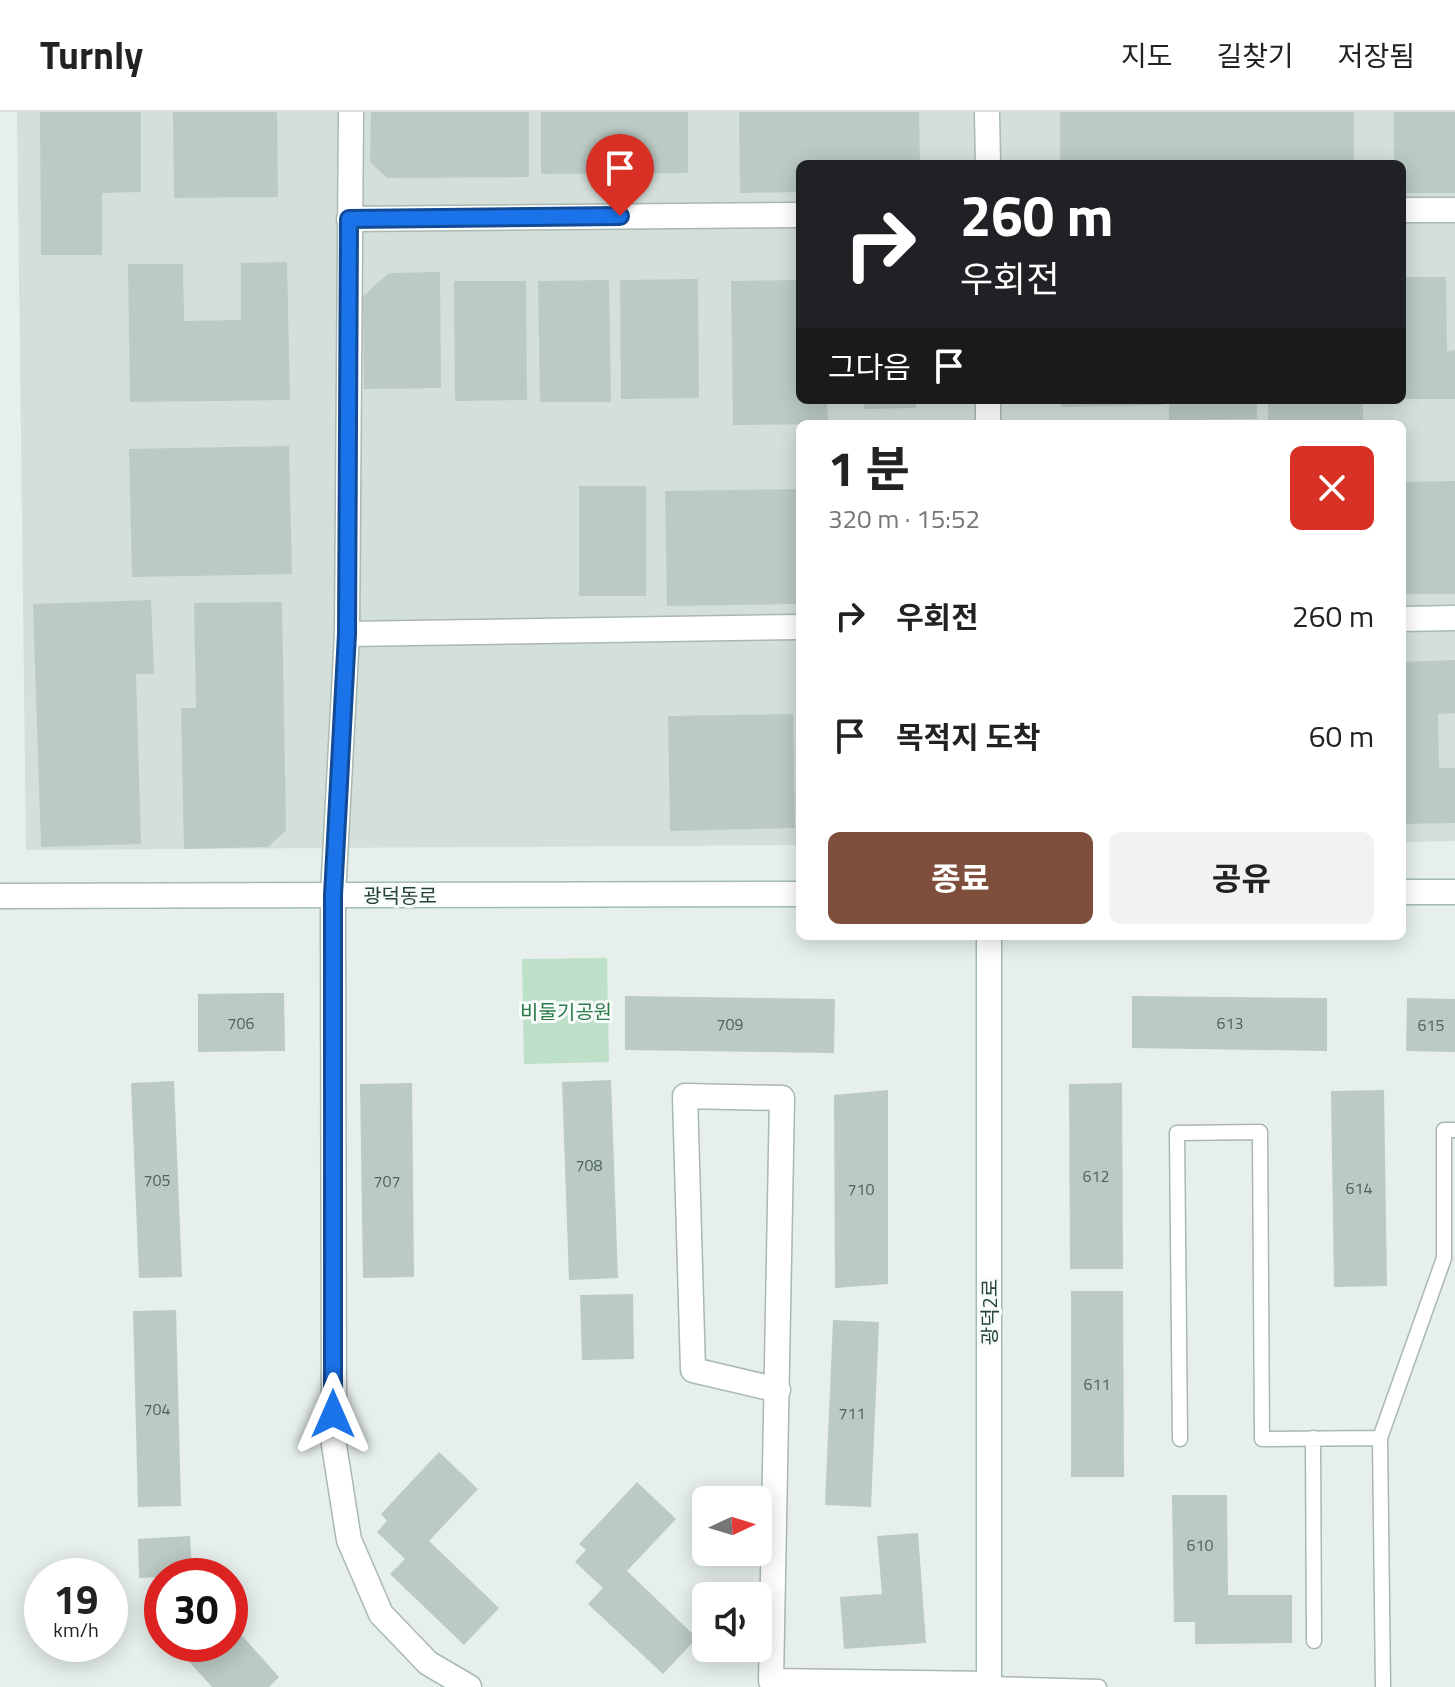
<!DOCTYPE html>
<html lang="ko">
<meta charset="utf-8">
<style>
body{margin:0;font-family:"Titillium Web","Noto Sans KR",sans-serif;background:#f2f2f2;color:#222;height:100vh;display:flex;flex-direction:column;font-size:30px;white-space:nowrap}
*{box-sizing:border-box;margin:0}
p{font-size:26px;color:#767676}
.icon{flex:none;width:44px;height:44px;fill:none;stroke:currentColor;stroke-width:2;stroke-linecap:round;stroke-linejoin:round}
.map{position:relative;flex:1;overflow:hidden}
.sheet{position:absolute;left:796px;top:308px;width:610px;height:520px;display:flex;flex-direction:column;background:#fff;border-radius:12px;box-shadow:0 4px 20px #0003}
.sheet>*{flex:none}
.top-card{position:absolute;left:796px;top:48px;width:610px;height:244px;border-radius:12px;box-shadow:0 4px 20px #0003;background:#202124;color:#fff;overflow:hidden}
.needle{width:52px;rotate:86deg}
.controls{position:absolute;left:692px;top:1374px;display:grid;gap:16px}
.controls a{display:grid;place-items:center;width:80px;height:80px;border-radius:12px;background:#fff;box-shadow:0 4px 20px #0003;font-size:40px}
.speed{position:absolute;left:24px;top:1446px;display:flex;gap:16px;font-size:40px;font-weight:700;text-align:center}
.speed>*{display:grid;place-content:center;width:104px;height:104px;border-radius:50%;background:#fff;box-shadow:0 4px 20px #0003;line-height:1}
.speed small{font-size:20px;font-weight:400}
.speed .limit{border:12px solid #d22;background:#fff;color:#111}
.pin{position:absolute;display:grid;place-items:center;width:68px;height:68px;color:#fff;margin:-82px -34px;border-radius:50% 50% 50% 0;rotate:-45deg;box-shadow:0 0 8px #0007}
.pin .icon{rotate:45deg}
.me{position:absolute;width:88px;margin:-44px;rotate:0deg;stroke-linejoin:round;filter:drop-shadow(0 0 6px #0008)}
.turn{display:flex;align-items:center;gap:28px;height:168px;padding:0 32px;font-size:36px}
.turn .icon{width:104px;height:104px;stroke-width:2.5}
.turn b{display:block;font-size:56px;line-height:68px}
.then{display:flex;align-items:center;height:76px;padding:0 32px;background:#0003;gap:16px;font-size:30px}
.round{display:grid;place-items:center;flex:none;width:84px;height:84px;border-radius:12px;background:#f2f2f2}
.overview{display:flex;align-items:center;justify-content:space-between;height:136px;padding:0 32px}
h1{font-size:48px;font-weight:700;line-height:60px}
.primary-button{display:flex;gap:16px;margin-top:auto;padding:16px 32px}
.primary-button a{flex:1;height:92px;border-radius:12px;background:#804e3d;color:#fff;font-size:32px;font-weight:700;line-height:92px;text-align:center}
.primary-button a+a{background:#f2f2f2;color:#222}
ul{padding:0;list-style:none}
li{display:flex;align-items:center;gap:24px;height:120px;padding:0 32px}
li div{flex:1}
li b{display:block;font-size:30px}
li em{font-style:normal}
header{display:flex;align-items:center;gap:48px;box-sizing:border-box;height:112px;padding:0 40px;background:#fff;border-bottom:2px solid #e0e0e0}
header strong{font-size:38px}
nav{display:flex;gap:44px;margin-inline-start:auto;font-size:28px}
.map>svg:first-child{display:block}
</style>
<header>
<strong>Turnly</strong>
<nav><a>지도</a><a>길찾기</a><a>저장됨</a></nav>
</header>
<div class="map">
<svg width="1455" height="1575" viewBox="0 0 1455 1575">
<rect width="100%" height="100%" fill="#e6efeb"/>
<path fill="#d4dfda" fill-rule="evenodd" d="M17 0H1455V729L1402 730V312H800V733L26 738ZM800 52H1402V288H800Z"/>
<path fill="#bfe0c8" d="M607 846 609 950 524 952 522 847Z"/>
<path fill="#bbcac4" d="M40 0H141V80L102 81V143H41Z
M173 0H277L278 85 174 86Z
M371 0H529V65L387 66 370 50Z
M541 0H688V61L541 62Z
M739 0H919L920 52H800V80L740 81Z
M1060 0H1354V52H1060Z
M1394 0H1455V81H1402V52H1394Z
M287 150 290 288 130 290 128 152H183L184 209 241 208V151Z
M440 160 441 276 364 277 363 184 389 161Z
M1402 165H1446L1447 239 1455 238V287H1402Z
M698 167 699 286 621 287 620 168Z
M609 168 611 290H540L538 169Z
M800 168V288H827L828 312 733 313 731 169Z
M454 169H526L527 288 455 289Z
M863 288H915L916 296 864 297Z
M1061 288H1162V293L1061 295Z
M1169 288H1257V307L1169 308Z
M1268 288H1363V310H1268Z
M289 334 292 462 132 465 129 337Z
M1455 369V482H1402V370Z
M579 374H646V484H579Z
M800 377V492L667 494 665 379Z
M151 488 154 562H136L141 732 41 735 33 492Z
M282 490 286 718 268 735 184 737 181 596H196L194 491Z
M1455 548V601L1438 602 1439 656H1455V711L1402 712V550Z
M793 602 795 716 670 719 668 604Z
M284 881 285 939 198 940V882Z
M625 884 835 887 834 941 625 938Z
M1132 884 1327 886V939L1132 936Z
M1407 886 1455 887V940L1406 939Z
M611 968 618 1166 569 1168 562 970Z
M174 969 182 1165 139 1166 131 971Z
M412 971 414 1165 363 1166 360 972Z
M1122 971 1123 1157H1070L1069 972Z
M888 978V1172L835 1176 834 983Z
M1384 978 1387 1174 1334 1175 1331 979Z
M1071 1179H1123L1124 1365H1071Z
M633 1182 634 1247 582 1248 580 1183Z
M176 1198 181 1394 138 1395 133 1199Z
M833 1208 879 1210 871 1395 825 1393Z
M439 1340 478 1377 429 1429 499 1496 464 1533 390 1462 405 1447 377 1420 387 1409 381 1402Z
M637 1370 676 1407 627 1459 697 1526 663 1562 588 1492 603 1476 575 1450 586 1438 579 1432Z
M1172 1383H1227L1228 1483H1292V1531L1195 1532V1510H1174Z
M918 1421 926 1531 844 1537 840 1485 882 1482 877 1424Z
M190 1424 192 1455 183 1457 186 1464 139 1466 138 1427Z
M162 1475V1492L159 1493 153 1479Z
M230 1510 279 1565 269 1575H212L173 1532H230Z"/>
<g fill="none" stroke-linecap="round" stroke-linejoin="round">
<defs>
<path id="lane" d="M1313 1326 1314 1529
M1180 1327 1177 1021 1260 1020 1262 1327 1380 1326
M989 1572 1099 1575
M1383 1575 1380 1326 1444 1146V1018H1455"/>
<path id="street" d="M351 0 347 522 333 783 334 1333 349 1428 381 1502 428 1551 469 1575
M1402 98H1455
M349 107 800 103
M1402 507 1455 506
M347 522 800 515
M778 1278 693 1258 685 984 782 986 771 1569 989 1572"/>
<path id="secondary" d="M987 0 988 52
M988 288V312
M1402 780H1455
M0 784 800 782
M989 824V1575"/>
</defs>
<use href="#lane" stroke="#a8b8b2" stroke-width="17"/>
<use href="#street" stroke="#a8b8b2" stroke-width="27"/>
<use href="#secondary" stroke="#a4bbb3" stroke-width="27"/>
<use href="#lane" stroke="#fff" stroke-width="14"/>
<use href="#street" stroke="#fff" stroke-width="24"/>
<use href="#secondary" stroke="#fff" stroke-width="24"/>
</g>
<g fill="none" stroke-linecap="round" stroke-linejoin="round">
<defs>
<path id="route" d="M333 1302V783L347 522 349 107 620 104"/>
</defs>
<use href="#route" stroke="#114b97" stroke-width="20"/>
<use href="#route" stroke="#1a73e8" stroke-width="14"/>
</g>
<g text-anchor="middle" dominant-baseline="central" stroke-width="6" stroke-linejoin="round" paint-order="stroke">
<g font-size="16" fill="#4a645c">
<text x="241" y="911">706</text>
<text x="1230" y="911">613</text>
<text x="730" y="912">709</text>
<text x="1431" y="913">615</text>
<text x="589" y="1053">708</text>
<text x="1096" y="1064">612</text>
<text x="157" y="1068">705</text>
<text x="387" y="1069">707</text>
<text x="1359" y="1076">614</text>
<text x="861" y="1077">710</text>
<text x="1097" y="1272">611</text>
<text x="157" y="1297">704</text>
<text x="852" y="1301">711</text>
<text x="1200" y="1433">610</text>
</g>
<g font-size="20" fill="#24423a" stroke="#f7fbf9">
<text x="400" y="783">광덕동로</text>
<text transform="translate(989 1200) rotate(-90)">광덕2로</text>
</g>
<g font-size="20" fill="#2d7a4b" stroke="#f7fbf9">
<text x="566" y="899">비둘기공원</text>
</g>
</g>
</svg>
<div class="controls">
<a><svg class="needle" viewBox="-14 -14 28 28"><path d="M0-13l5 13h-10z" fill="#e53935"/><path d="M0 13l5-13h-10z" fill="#767676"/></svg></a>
<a><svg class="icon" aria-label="sound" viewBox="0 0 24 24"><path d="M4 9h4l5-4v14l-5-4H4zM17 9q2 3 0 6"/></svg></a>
</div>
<div class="speed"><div>19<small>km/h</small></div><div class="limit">30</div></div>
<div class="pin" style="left:620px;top:104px;background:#d93025"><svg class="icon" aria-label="arrive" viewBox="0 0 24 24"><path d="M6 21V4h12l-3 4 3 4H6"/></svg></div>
<svg class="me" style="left:333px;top:1302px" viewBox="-20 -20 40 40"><path d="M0-17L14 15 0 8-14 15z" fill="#1a73e8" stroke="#fff" stroke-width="4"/></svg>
<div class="top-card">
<div class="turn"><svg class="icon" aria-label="right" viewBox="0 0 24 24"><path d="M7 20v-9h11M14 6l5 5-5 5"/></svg><div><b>260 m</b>우회전</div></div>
<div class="then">그다음<svg class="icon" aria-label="arrive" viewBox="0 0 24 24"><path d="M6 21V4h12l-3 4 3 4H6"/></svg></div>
</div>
<section class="sheet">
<div class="overview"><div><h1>1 분</h1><p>320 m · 15:52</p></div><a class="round" style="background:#d93025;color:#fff"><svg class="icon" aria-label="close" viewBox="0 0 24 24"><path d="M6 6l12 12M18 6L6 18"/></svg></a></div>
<ul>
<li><svg class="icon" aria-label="right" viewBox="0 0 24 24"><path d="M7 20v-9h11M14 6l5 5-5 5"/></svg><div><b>우회전</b></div><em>260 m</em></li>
<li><svg class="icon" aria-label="arrive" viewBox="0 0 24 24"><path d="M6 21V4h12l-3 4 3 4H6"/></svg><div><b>목적지 도착</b></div><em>60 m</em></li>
</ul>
<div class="primary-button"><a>종료</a><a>공유</a></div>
</section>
</div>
